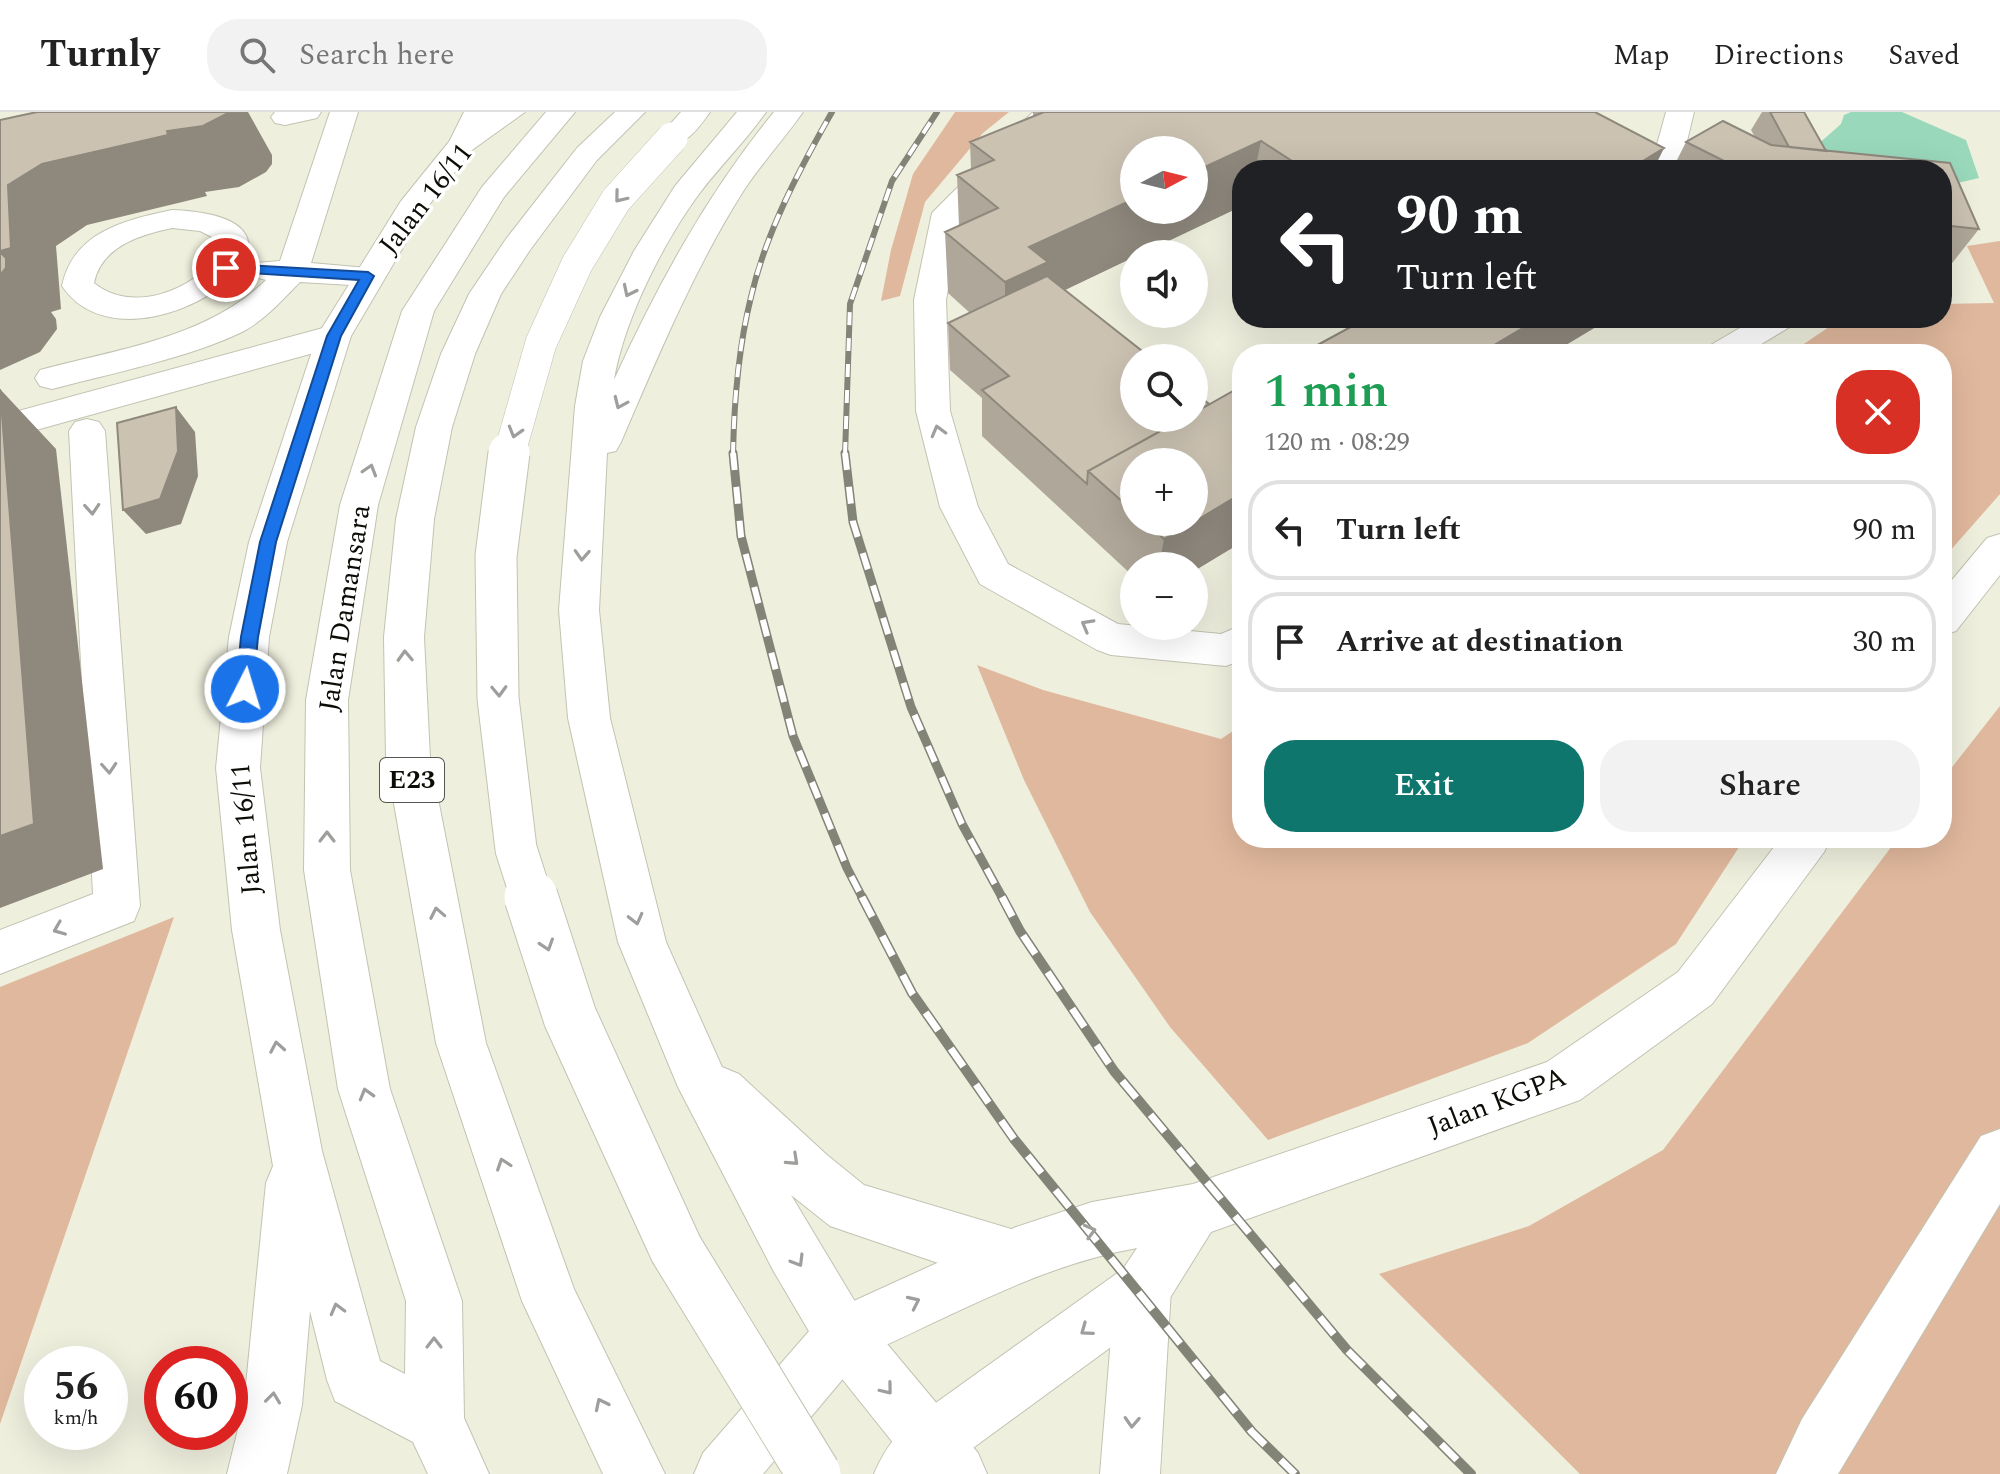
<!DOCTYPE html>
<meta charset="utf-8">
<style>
body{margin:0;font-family:Spectral,serif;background:#f2f2f2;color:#222;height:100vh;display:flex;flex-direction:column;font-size:30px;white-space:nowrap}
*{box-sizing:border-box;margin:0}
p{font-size:26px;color:#767676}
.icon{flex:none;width:44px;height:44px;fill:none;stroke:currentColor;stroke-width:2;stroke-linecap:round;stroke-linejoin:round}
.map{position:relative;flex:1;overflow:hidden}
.panel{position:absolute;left:1232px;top:232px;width:720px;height:504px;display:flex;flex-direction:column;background:#fff;border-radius:32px;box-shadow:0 8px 32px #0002}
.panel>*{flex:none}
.hud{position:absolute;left:1232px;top:48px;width:720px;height:168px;border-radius:32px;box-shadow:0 8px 32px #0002;background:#202124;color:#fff;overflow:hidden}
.needle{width:52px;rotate:83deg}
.fabs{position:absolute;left:1120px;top:24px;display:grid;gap:16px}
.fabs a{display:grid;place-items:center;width:88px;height:88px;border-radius:50%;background:#fff;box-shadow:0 8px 32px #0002;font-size:40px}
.speed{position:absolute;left:24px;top:1234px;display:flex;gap:16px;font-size:40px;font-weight:700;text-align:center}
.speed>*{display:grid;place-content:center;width:104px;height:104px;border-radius:50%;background:#fff;box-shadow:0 8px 32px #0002;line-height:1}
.speed small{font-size:20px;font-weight:400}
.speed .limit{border:12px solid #d22;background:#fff;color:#111}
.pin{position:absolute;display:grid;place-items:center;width:68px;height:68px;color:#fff;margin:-34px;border:4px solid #fff;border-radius:50%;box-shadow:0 2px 8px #0007}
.me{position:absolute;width:88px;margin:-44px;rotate:5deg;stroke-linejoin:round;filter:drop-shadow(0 0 6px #0008)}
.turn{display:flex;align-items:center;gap:28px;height:168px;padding:0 32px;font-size:36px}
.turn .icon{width:104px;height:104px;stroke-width:2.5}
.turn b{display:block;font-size:56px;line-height:68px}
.round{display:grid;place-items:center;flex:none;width:84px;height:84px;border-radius:32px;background:#f2f2f2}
.summary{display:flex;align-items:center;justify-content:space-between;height:136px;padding:0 32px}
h1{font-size:48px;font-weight:600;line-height:60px;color:#1e9e55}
.cta{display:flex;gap:16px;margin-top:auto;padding:16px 32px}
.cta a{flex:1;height:92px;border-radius:32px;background:#0f766e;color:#fff;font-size:32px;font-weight:600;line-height:92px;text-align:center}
.cta a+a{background:#f2f2f2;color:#222}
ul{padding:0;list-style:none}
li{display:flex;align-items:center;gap:24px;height:100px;margin:0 16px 12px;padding:0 16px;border:4px solid #e0e0e0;border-radius:32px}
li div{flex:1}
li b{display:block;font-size:30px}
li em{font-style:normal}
header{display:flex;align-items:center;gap:48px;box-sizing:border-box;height:112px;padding:0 40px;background:#fff;border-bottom:2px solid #e0e0e0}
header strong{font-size:38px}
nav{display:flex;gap:44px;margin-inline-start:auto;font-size:28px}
.search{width:560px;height:72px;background:#f2f2f2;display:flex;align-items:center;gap:20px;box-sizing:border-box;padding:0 28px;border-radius:32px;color:#767676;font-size:30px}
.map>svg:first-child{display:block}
</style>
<header>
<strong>Turnly</strong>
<div class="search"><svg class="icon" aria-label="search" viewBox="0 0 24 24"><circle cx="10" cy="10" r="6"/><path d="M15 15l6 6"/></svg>Search here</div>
<nav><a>Map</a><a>Directions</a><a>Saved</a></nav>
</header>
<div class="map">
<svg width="2000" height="1362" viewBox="0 0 2000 1362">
<rect width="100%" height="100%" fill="#eeefdd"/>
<path fill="#e0b89d" d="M955 0H1009L983 21 925 90 900 184 881 189 891 138 913 62Z
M2000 129V382L1942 448V242H1789L1829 215 1850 206H1942V192L1994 191 1967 134Z
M977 553 1043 578 1221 627 1242 613V726H1745L1676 832 1528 931 1268 1028 1170 915 1090 800 1024 668Z
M2000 594V1362H1580L1379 1162 1529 1114 1663 1038 1898 726H1942V668Z
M174 805 0 1312V875Z"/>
<path fill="#99d8bb" d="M1851 0H1902L1966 28 1979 66 1949 73 1942 58H1842L1815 35 1841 12 1844 3Z"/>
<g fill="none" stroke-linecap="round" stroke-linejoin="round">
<defs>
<path id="minor" d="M275 0H321L317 6 285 13 275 11 271 5Z
M330 0H358L311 151 379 157 384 164 379 171 368 174 300 170C283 187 266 207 244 219 192 245 109 262 52 277L40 274 35 266 40 258C117 237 207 226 266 168L255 165 250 158 255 151 280 149Z
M1068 0 962 103 946 188 950 299 978 395 1008 452 1118 512 1221 522 1242 513V548L1226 554 1111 543 1097 538 980 472 940 395 916 299 914 188 932 101 1032 1Z
M1666 0H1694L1680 58H1650Z
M172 98C369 106 131 277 62 174 73 120 125 108 172 98ZM172 116 200 119 218 128V143C193 179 131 202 94 171 101 135 139 123 172 116Z
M1757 206H1797L1793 213 1745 242H1704L1709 234Z
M334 213 346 216 351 224 346 232 0 328V304Z
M87 307 99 310 105 319 140 794 134 809 0 862V818L93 782 69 319 75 310Z
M2000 422V463L1956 519 1942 523V480L1987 426Z
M1781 726H1831L1824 740 1712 892 1580 988 1211 1120 1163 1197 951 1352 930 1361 909 1352 900 1331 909 1310 1123 1157 1137 1136C1031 1155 941 1211 843 1252L823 1243 814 1223 823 1203 1016 1115 1092 1090 1193 1072 1547 950 1678 860Z
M2000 1017V1092L1838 1362H1776L1802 1307 1981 1024Z"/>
<path id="major" d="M492 0H525L472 38 425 98 351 224 287 430 269 525 260 656 280 818 322 1039 380 1249 405 1262 406 1189 338 977 304 758 306 588 340 393 402 199 482 75 546 0H575L504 85 434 199 378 393 348 588 350 758 390 977 462 1189 464 1306 489 1362H428L413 1330 335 1289 327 1268 310 1199 302 1293 287 1362H227L244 1293 266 1071 273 1054 232 818 216 656 229 525 249 430 317 224 401 89 452 26Z
M843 1194 863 1203 872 1223 863 1243 763 1362H694L703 1341 823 1203Z
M930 1301 951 1310 960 1331 951 1352 943 1362H874C886 1334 901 1313 930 1301Z"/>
<path id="highway" d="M464 0H492L472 38 462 41 452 38 448 32Z
M615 0H645L597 48 530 138 501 182 475 242 452 315 434 407 424 525 430 646 486 931 574 1177 665 1362H603L522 1189 436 931 386 646 384 525 396 407 416 315 441 242 469 182 506 127 577 36Z
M681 0H710C698 17 684 37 662 32L658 26Z
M737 0H766C746 29 720 54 699 82 663 131 624 208 614 268 658 172 707 82 774 0H803C784 27 762 51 744 78 694 157 658 244 621 330L616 339 607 341 599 498 610 606 666 830 722 955 739 962 827 1043 864 1073 1035 1124 1044 1143 1035 1162 1016 1171 944 1153 830 1114 791 1083 863 1203 978 1341 987 1362H918L823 1243 774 1160 678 975 618 830 568 606 559 498 575 294 583 249 600 205 634 139 675 74Z
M1143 1149 1163 1157 1171 1177 1160 1362H1100L1115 1177 1123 1157Z"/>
</defs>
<use href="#minor" stroke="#c2c3b2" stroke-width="2"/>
<use href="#major" stroke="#c2c3b2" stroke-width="2"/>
<use href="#highway" stroke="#c2c3b2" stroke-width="2"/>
<use href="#minor" fill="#fff" fill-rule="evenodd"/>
<use href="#major" fill="#fff" fill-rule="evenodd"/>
<use href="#highway" fill="#fff" fill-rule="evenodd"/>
<defs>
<path id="rail-far2" d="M733 343C734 290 738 237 751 185 766 120 799 58 832 0
M845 343 850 192 892 69 937 0"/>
<path id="rail-far1" d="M733 341 741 424 793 624 847 756 863 787
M845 341 853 410 911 595 962 712 1003 787"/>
<path id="rail" d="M862 785 912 881 1014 1027 1252 1320 1295 1362
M1002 785 1020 819 1114 959 1347 1238 1471 1362"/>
</defs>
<use href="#rail-far2" stroke="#838478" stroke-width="6"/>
<use href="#rail-far1" stroke="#838478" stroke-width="9"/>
<use href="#rail" stroke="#838478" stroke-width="10"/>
<use href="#rail-far2" stroke="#fff" stroke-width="4" stroke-dasharray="13" stroke-linecap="butt"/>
<use href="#rail-far1" stroke="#fff" stroke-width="6" stroke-dasharray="17" stroke-linecap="butt"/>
<use href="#rail" stroke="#fff" stroke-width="7" stroke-dasharray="22" stroke-linecap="butt"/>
<defs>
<path id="highway-bridge-far2" d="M509 343 541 231 577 152 616 88 672 26"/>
<path id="highway-bridge-far1" d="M509 341 496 444 498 586 516 737 532 787"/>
<path id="highway-bridge" d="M531 785 570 905 676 1137 814 1362"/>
</defs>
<use href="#highway-bridge-far2" stroke="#c2c3b2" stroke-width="32" stroke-linecap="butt"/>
<use href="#highway-bridge-far1" stroke="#c2c3b2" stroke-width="43" stroke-linecap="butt"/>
<use href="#highway-bridge" stroke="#c2c3b2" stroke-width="55" stroke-linecap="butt"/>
<use href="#highway-bridge-far2" stroke="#fff" stroke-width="31"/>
<use href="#highway-bridge-far1" stroke="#fff" stroke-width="41"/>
<use href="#highway-bridge" stroke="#fff" stroke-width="53"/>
</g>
<path fill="#afa799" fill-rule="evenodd" d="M1033 0H1595L1664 36 1653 58H1242V94L1141 142H1134V145L1065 178 1242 430 1194 459V454H1134V465L982 324V286L950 258 948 211 970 201 948 181 945 120 959 114 957 63 971 57 970 30 1033 4ZM1134 350 1194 410H1134Z
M1762 0H1804L1826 39 1950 51 1979 117 1942 164V58H1672L1686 30 1723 9 1755 25 1751 18Z"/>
<path fill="#8e887d" d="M230 0H248L272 43V52L266 60 239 75 205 80 207 84 87 113 56 134 61 197 51 200 56 207 57 217 40 240 0 258V139L8 73 42 52 167 19Z
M1261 29 1255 58H1242V94L1141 142H1134V145L1046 187 1005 230V170L1029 135 1134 87V98H1194V60Z
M1664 36 1653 58H1628Z
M1540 206H1611L1551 242H1479Z
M0 277 56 337 103 757 0 796Z
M176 295 195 320 198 364 181 412 146 422 123 398Z
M1242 381V430L1194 459V454H1159L1164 427Z"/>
<path fill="#cbc2b2" stroke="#8e887d" stroke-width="2" d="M37 0H230L203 14 167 19 168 23 42 52 8 73 11 136 0 139V8Z
M1044 0H1595L1664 36 1628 58H1306L1261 29 1194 60V38H1134V87L1029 135 1048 150 1005 170 945 120 998 96 957 63 994 48 970 30Z
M1770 0H1804L1826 39 1789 35Z
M1723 9 1771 33 1950 51 1979 117 1942 113V58H1742L1686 30Z
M0 140 6 146V156L0 163Z
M1047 164 1151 246H1134V306H1184L1088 359 1087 372 982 278 1009 264 948 211Z
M1367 206H1540L1479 242H1301Z
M1242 274V381L1194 410V350H1134V400L1088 359 1184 306H1194V301Z
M0 277 34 712 0 724Z
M1194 280 1209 292 1194 301Z
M176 295 178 339 160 387 123 398 117 311Z
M1145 410H1193L1164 427Z"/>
<defs><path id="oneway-chevron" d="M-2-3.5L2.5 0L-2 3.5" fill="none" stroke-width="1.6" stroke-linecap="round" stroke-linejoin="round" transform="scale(2)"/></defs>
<g stroke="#9e9e9c">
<use href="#oneway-chevron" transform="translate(620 85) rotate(129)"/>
<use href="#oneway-chevron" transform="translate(629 179) rotate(116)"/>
<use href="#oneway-chevron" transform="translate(620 291) rotate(114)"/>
<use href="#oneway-chevron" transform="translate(938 319) rotate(-105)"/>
<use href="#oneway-chevron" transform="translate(515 320) rotate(106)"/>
<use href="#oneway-chevron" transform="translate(370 358) rotate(-73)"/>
<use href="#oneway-chevron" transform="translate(92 397) rotate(86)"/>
<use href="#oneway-chevron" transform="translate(582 443) rotate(93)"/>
<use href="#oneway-chevron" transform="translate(1087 513) rotate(-151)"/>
<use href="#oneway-chevron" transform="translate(405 544) rotate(-92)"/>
<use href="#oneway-chevron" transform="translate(499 579) rotate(88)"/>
<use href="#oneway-chevron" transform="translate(109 656) rotate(86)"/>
<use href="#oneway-chevron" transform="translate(327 725) rotate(-90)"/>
<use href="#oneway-chevron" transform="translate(437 801) rotate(-101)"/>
<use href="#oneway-chevron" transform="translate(636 807) rotate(76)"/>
<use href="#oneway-chevron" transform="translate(59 817) rotate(158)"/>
<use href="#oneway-chevron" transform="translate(547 833) rotate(72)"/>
<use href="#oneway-chevron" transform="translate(277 935) rotate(-100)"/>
<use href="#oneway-chevron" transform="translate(366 982) rotate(-106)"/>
<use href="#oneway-chevron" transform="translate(793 1048) rotate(43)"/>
<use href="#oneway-chevron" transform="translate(503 1052) rotate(-109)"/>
<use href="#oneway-chevron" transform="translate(1090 1119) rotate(-15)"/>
<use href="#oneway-chevron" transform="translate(798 1149) rotate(59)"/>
<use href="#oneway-chevron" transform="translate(914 1190) rotate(-25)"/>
<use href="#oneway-chevron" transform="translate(337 1197) rotate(-105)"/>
<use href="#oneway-chevron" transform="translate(1086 1218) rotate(144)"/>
<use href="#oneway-chevron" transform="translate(434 1231) rotate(-90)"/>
<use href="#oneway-chevron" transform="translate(887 1277) rotate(51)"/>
<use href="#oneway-chevron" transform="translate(273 1286) rotate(-83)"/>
<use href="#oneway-chevron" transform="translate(601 1292) rotate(-116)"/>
<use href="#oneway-chevron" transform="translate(1132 1310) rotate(93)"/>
</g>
<path fill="#1a73e8" stroke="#114b97" stroke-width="2" d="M226 152 368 160 374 164 341 224 276 430 258 525 253 577 245 584 236 577 241 525 260 430 327 224 359 168 221 159 220 156Z"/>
<g text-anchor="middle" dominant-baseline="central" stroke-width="7" stroke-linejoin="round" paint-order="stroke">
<rect fill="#fff" stroke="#555651" stroke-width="2" x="380" y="646" width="64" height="44" rx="6"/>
<g font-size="26" font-weight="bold" fill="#0c0d07">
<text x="412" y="668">E23</text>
</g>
<g font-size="28" fill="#0c0d07" stroke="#fff">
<text transform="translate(426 87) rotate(-52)">Jalan 16/11</text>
<text transform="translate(345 496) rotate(-81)">Jalan Damansara</text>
<text transform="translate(246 717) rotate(-95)">Jalan 16/11</text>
<text transform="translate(1497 990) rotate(-21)">Jalan KGPA</text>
</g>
</g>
</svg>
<div class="fabs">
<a><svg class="needle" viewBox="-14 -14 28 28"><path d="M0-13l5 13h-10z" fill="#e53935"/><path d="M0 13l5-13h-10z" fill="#767676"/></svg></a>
<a><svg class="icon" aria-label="sound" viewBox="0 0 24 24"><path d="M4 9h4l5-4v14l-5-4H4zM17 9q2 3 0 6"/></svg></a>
<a><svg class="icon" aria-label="search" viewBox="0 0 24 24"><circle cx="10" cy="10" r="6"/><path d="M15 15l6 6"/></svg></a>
<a>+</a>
<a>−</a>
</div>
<div class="speed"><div>56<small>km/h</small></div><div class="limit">60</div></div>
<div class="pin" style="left:226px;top:156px;background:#d93025"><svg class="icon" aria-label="arrive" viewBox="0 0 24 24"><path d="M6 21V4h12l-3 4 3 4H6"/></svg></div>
<svg class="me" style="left:245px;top:577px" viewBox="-20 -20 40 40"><circle r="17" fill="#1a73e8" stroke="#fff" stroke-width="3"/><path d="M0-11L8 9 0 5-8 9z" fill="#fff"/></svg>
<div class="hud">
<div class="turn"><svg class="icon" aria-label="left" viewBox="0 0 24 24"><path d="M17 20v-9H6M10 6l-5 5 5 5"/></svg><div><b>90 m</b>Turn left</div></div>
</div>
<section class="panel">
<div class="summary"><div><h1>1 min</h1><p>120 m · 08:29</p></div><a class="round" style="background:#d93025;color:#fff"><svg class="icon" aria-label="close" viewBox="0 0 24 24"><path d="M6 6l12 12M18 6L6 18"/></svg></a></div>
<ul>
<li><svg class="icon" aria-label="left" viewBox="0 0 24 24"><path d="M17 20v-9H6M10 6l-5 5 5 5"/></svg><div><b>Turn left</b></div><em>90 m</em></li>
<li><svg class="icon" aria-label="arrive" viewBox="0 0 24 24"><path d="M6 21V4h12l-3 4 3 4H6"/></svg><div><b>Arrive at destination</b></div><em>30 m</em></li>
</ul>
<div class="cta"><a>Exit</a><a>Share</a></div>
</section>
</div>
